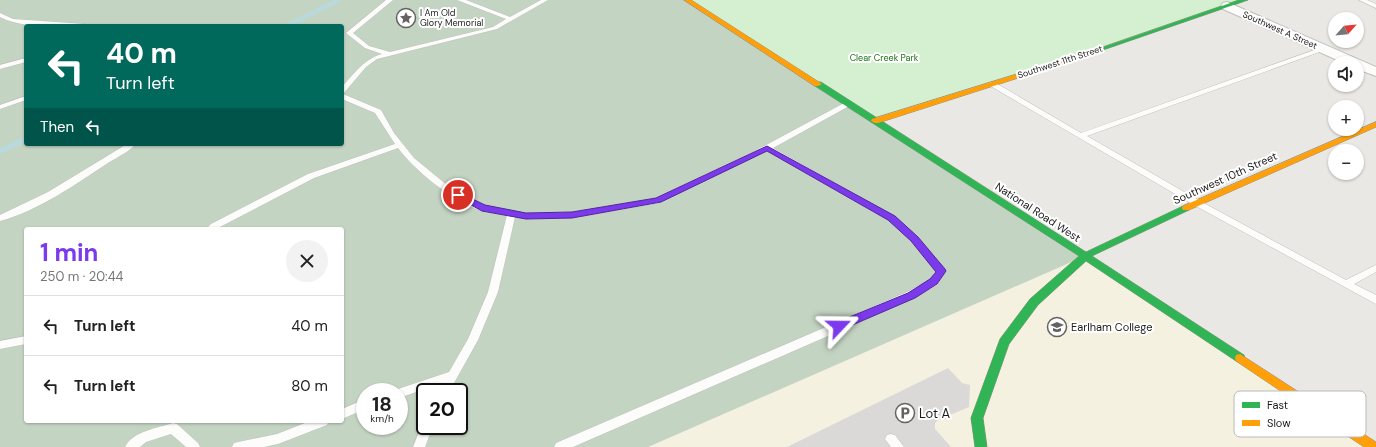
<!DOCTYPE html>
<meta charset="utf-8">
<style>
body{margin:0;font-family:"DM Sans",sans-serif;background:#f2f2f2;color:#222;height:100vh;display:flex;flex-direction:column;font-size:15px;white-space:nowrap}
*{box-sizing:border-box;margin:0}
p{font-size:13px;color:#767676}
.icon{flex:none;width:22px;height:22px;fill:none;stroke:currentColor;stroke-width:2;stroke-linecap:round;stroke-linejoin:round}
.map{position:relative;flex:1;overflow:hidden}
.sheet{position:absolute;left:24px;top:227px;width:320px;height:196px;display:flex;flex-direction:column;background:#fff;border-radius:4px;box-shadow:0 1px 3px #0004}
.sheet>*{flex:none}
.banner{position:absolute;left:24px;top:24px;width:320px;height:122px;border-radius:4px;box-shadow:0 1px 3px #0004;background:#00695c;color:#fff;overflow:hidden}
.needle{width:26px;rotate:63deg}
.fabs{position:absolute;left:1328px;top:12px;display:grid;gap:8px}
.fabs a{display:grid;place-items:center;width:36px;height:36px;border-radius:50%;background:#fff;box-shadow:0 1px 3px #0004;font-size:20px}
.speed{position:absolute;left:356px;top:383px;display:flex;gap:8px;font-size:20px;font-weight:700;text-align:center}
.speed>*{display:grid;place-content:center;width:52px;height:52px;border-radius:50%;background:#fff;box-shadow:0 1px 3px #0004;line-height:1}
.speed small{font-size:10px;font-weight:400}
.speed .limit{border:2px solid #111;border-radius:6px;background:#fff;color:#111}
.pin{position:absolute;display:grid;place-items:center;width:34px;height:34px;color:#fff;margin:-17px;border:2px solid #fff;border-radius:50%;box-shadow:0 1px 4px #0007}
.me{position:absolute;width:44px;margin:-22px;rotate:67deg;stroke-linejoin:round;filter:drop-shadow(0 0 3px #0008)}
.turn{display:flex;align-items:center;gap:14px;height:84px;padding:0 16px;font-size:18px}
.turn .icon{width:52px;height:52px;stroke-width:2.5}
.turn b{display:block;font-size:28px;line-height:34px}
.then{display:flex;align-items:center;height:38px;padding:0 16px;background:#0003;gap:8px;font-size:15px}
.round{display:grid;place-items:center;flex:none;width:42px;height:42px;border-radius:21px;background:#f2f2f2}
.headline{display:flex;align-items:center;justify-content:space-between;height:68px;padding:0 16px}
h1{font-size:24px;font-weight:700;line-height:30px;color:#7c3aed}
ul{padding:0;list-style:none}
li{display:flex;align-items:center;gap:12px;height:60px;padding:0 16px;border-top:1px solid #e0e0e0}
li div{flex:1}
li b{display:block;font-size:15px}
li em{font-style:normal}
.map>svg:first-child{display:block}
</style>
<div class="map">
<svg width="1376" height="447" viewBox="0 0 1376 447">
<rect width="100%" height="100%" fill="#eae8e5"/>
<path fill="#f4f1e0" d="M1085 256 1374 447H648Z"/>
<path fill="#c4d4c2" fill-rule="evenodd" d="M0 0H687L1085 256 648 447H0ZM26 26H342V144H26ZM26 229H342V421H26ZM365 392H399V426H365ZM425 392H459V426H425Z"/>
<path fill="#d5f0d1" d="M687 0H1245L875 121Z"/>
<path fill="#dad9d8" d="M948 368 962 383 970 385 969 407 938 420 935 423V429L951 447H787Z"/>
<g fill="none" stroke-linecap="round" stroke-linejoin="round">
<path stroke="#b9d9dd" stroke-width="4.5" d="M286 26 339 0"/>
<path stroke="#b9d9dd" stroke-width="5.5" d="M0 151 26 139"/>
<defs>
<path id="lane" d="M386 0H393L353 33 369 46 390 52 493 27 506 19 457 0H466L510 17 541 0H548L497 29 377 59 366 67 343 94 381 110 394 133 414 158 448 186 484 206 526 213 572 212 656 198 753 152 848 101H851V105L773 148 894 216 918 237 946 271 937 285 915 298 573 447H554L556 443 907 292 931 279 936 271 912 241 888 220 767 151 658 203 572 218 526 219 515 217 498 292 478 340 449 392H437L442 383 399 398V392H394L395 390 449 372 468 339 488 292 507 215C498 214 488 213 479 210 451 199 416 172 398 148L314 178 216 229H206L211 224 308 174 395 144 375 113 342 99V87C354 74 364 59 382 54L365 48 346 33Z
M1359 0H1367L1376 4V8Z
M0 13 13 19 85 24 88 26C63 26 22 29 0 17Z
M1323 47 1326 49 1325 50 1087 136 1200 201 1346 280 1376 265V272L1354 284 1376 295V304L1194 205 987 84 991 82H994L1081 133Z
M26 58V62L0 69V65Z
M26 96V100L0 109V105Z
M127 144H136C129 152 117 157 108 163 76 184 38 211 0 221V215L48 192Z
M26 336V344L0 349V341Z
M365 399V409L342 419V409Z
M310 421H329L327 425 278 444 264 447H232L234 443 238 442 277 434Z
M423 422H425V426H433L425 447H413Z
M173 423 177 424 198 443 200 447H186L171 434 146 442 140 447H125C133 431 158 428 173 423Z
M891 434 895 435 904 447H891L885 439 887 435Z"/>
<path id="street" d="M1227 2 1376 67V76L1357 69V63H1344L1223 9 1221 6 1223 3Z"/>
<path id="fast" d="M1239 0H1248L1071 61H1067L1066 60Z
M815 82H821L1086 252 1183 206H1189L1190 208 1189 210 1092 256 1244 355 1245 358 1244 361 1240 362 1236 361 1086 261 1038 305 1009 344 983 418 987 447H975L971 418 1000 339 1030 299 1079 256 815 86Z"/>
<path id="slow" d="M684 0H691L822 84 818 86H815Z
M1069 58 1071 59V61L878 123H875L871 121 872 119Z
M1376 122V127L1189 210H1183L1182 208 1183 206Z
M1240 354 1376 442V447H1364L1236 361 1235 358 1236 355Z"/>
</defs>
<use href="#lane" stroke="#c0bfbd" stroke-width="1"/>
<use href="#street" stroke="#c0bfbd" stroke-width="2"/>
<use href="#fast" stroke="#93927e" stroke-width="1"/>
<use href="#slow" stroke="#93927e" stroke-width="1"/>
<use href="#lane" fill="#fcfcfb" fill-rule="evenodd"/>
<use href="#street" fill="#fcfcfb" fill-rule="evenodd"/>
<use href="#fast" fill="#30b455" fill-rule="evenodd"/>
<use href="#slow" fill="#ff9f0a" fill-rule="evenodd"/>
</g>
<path fill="#7c3aed" stroke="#51269a" d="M767 146 895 216 918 237 945 269 946 271 937 284 915 298 843 329H835L834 326 835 323 908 293 930 279 936 272 911 241 888 220 767 151 661 202 572 218 526 219 482 211 453 195 458 192 485 205 526 213 572 212 656 198Z"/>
<defs>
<symbol id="sight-ring" viewBox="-11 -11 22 22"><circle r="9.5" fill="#fff" stroke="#646362" stroke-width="1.5"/><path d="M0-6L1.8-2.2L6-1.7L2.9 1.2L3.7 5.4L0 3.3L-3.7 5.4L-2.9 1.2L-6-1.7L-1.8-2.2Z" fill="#646362"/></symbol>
<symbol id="university-ring" viewBox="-11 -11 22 22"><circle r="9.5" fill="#fff" stroke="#646362" stroke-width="1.5"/><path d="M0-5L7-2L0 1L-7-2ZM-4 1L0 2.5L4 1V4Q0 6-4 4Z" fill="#646362"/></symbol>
<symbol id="parking-ring" viewBox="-11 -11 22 22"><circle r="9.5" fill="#fff" stroke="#646362" stroke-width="1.5"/><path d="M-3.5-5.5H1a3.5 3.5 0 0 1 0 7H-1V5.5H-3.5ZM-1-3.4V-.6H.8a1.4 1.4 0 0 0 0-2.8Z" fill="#646362"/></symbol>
</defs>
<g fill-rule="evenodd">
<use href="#sight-ring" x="395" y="7" width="22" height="22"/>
<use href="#university-ring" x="1046" y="316" width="22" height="22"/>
<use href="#parking-ring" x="894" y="402" width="22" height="22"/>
</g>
<g text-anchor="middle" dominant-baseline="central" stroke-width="4" stroke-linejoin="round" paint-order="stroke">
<g font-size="9" fill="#1c1c1c" stroke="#fff" text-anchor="start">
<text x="420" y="13">I Am Old<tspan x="420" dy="10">Glory Memorial</tspan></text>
</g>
<g font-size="9" fill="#1c1c1c" stroke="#fff">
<text transform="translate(1280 30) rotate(24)">Southwest A Street</text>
<text transform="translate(1060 62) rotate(-18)">Southwest 11th Street</text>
</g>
<g font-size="9" fill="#157311" stroke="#fff">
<text x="884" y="58">Clear Creek Park</text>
</g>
<g font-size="11" fill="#1c1c1c" stroke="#fff">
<text transform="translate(1225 178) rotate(-24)">Southwest 10th Street</text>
<text transform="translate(1038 212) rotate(33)">National Road West</text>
</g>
<g font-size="11" fill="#1c1c1c" stroke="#fff" text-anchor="start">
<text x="1071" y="327">Earlham College</text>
</g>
<g font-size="13" fill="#1c1c1c" stroke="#fff" text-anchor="start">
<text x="919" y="413">Lot A</text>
</g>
</g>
<rect x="1234" y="391" width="132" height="46" rx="6" fill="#fff" stroke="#bbb" stroke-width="1"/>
<rect x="1242" y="402" width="18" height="6" fill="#30b455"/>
<rect x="1242" y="420" width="18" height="6" fill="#ff9f0a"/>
<g font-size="11" fill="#1c1c1c">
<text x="1267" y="409">Fast</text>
<text x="1267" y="427">Slow</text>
</g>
</svg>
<div class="fabs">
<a><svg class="needle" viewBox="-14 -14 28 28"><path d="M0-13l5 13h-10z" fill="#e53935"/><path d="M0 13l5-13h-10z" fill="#767676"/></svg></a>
<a><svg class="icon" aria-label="sound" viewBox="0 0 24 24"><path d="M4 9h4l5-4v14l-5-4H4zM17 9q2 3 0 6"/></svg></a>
<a>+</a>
<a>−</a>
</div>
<div class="speed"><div>18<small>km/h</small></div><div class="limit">20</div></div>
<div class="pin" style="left:458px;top:195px;background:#d93025"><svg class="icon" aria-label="arrive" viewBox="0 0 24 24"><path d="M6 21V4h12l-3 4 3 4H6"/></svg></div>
<svg class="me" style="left:839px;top:326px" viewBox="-20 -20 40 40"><path d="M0-17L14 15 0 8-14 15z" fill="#7c3aed" stroke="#fff" stroke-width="4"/></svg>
<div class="banner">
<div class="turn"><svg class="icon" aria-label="left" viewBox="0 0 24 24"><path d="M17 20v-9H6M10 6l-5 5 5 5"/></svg><div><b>40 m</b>Turn left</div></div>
<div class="then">Then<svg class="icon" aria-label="left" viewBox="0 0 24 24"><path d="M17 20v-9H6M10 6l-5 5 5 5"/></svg></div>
</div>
<section class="sheet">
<div class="headline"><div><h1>1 min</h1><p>250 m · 20:44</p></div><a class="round"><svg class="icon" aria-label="close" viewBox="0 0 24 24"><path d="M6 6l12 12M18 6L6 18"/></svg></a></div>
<ul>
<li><svg class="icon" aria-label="left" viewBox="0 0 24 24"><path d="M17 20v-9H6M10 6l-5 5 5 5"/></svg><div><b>Turn left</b></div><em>40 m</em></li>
<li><svg class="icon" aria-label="left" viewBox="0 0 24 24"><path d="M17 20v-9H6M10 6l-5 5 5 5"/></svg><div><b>Turn left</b></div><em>80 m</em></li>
</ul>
</section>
</div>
